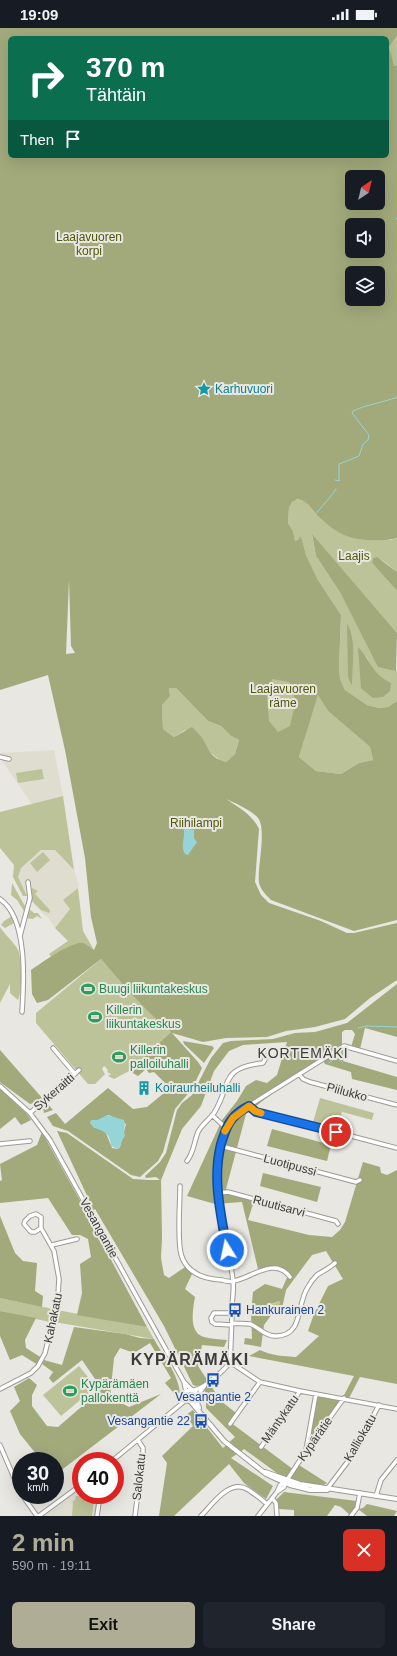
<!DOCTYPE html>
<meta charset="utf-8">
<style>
body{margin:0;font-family:Arial,sans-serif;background:#20242c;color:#f1f3f6;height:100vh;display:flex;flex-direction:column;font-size:15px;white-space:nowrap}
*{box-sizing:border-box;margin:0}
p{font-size:13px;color:#9ea1a6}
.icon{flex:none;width:22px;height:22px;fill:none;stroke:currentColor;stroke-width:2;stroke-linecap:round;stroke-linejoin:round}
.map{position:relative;height:1488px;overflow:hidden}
.drawer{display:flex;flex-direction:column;background:#171b24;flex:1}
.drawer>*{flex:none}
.banner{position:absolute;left:8px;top:8px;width:381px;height:122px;border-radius:6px;box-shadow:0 4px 16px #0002;background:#0b6e4f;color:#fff;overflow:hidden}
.needle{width:26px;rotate:35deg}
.buttons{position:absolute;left:345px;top:142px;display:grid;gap:8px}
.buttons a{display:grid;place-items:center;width:40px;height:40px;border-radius:6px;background:#171b24;box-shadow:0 4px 16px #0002;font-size:20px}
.speed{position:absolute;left:12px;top:1424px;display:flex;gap:8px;font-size:20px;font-weight:700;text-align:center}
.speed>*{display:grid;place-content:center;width:52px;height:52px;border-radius:50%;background:#171b24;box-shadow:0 4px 16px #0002;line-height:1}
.speed small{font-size:10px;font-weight:400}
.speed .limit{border:6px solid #d22;background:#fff;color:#111}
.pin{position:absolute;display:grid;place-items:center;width:34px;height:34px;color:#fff;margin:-17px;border:2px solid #fff;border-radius:50%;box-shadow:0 1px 4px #0007}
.me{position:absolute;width:44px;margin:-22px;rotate:350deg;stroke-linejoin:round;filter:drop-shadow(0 0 3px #0008)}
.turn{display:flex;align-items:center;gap:14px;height:84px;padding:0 12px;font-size:18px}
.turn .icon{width:52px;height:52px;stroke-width:2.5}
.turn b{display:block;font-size:28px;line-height:34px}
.then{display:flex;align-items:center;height:38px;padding:0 12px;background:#0003;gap:8px;font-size:15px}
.round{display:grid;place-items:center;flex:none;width:42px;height:42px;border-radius:6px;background:#20242c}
.head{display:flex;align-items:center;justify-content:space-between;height:68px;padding:0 12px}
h1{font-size:24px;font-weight:800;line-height:30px;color:#b0ad97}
.cta{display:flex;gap:8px;margin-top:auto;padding:8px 12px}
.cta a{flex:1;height:46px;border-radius:6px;background:#b0ad97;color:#111;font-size:16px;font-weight:800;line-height:46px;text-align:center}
.cta a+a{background:#20242c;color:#f1f3f6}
.status{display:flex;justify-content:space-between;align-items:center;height:28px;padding:0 20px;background:#171b24;direction:ltr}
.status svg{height:11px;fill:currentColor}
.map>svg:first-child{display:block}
</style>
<div class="status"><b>19:09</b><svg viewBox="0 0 49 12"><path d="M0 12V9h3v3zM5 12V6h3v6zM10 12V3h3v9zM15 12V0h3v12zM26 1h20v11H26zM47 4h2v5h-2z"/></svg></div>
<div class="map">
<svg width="397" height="1488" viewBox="0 0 397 1488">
<rect width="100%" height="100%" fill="#e8e7e1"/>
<path fill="#dfddcf" d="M54 722 63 768 32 776 0 730V725Z
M41 822H55L74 842 79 858 78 860 63 872 70 881 55 900 47 888 44 887 27 868 18 849 20 840Z
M81 1461V1467H98L95 1488H44Z"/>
<path fill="#bdc398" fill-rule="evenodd" d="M397 8V83L389 19Z
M296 471 307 474 314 484 390 512 397 510V544C390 539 382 529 373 530L372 535 397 563V605L312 507 316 528 341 566 360 600 396 643 397 642V673L388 679 379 680 367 677 345 662 340 651 339 639 341 587 318 552 306 527 301 509 298 512 295 514 293 503 288 495 289 480 292 474ZM366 628 374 644 382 650 361 660Z
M269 647 313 654 288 720 256 695Z
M169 660H176L208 693 221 698 231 708 239 712 235 726 226 734 220 732 208 723 203 711 185 702 174 709 163 701 162 676 170 668Z
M318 666 328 683 370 719 373 732 359 735 341 746 316 743 299 729Z
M42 741 44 751 18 755 16 745Z
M63 768 74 842 55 822H41L21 840 18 849 27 868H23L13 849 14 837 0 820V784Z
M43 824 50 832 37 844 30 835Z
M12 855 25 878 24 883 17 872 11 867Z
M32 860 38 863 35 866 49 881 50 883 49 885 41 882 31 872Z
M78 860 83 903 94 922 85 916 66 920 52 930 49 926 68 913 55 900 70 881 63 872Z
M29 881 34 885H38L42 891 37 888 33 891 26 890Z
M12 888 15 892 14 895 5 900 1 897 4 893Z
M0 899C5 907 14 914 18 922 22 932 22 963 18 972L10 965V956L0 975Z
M101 931C123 957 145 983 171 1004L129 1043 114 1051 108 1048 111 1046 107 1044 108 1042 104 1038 102 1041 105 1046 95 1056H88L36 995V985Z
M320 1070 374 1085 372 1092 342 1084 336 1103 312 1098Z
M0 1270 53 1281 50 1294 0 1283Z
M279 1273 280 1275 277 1280 281 1285 277 1288 270 1284 269 1278Z
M57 1282 147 1299 154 1311 54 1294Z
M79 1338 96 1359 61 1388 43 1367Z
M76 1468 94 1470 92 1488H72L73 1473 75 1472Z"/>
<path fill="#a2a97b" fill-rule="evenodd" d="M0 0H397V8L389 19 394 38 397 37V510C382 514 356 513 342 506 333 502 325 494 317 487 309 479 310 474 297 471L292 474 289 480 288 495 293 503 295 513 298 512 301 508 306 527 318 552 341 587 339 639 340 651 345 662 367 677 379 680 388 679 397 673V892L354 903 271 872C266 867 261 862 259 855 257 839 267 802 258 790 251 782 235 775 226 771 239 780 252 786 259 801L255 854 261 867 269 875 321 893 347 905H354L397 895V952L370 970 345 991 315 999 286 1003 267 1009 226 1010 203 1014 172 1005 198 1034 202 1040 192 1061 175 1081 163 1124 158 1133 140 1149 131 1147 68 1103 53 1098 47 1089 56 1085 65 1096 108 1060 133 1081 147 1079 170 1060 154 1044 149 1045 146 1041 138 1048 129 1043 171 1004C145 983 123 957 101 931L48 972 37 975 32 966 31 942C42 935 72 913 83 915 87 916 91 920 94 922L97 915 91 889 85 830 65 722 48 647 0 662ZM10 10H387V128H10ZM352 149H378V175H352ZM352 197H378V223H352ZM352 245H378V271H352ZM69 552 71 618 75 625 66 626ZM272 651 289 654C298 670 294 680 290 698L278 704 269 693 267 669ZM169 660H176L208 693 221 698 231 708 239 712 235 726 226 734C210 729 210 724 203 711 200 707 196 703 192 699L174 709 163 701 162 677 170 668ZM318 667 328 683 370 719 373 732 359 735 341 746 316 743 299 729ZM109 1087 126 1096 120 1119 118 1121 112 1120 105 1103 93 1099 94 1092H98Z
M312 506 397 605 396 643 378 639 341 566 316 528Z
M377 529 397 544V563L372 535 373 530Z
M347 595C357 613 352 637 352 657L349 652 348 648Z
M358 619C372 634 371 645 391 655L390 663 383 669 373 670 361 660Z
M397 956V1009L365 1000 360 1021 351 1019 355 1006 352 1002H345L342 1004V1017L346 1022 343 1033 397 1049V1062L352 1051 351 1044 325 1036 322 1030 290 1051 246 1086 226 1161 254 1173 248 1192 309 1207 332 1209 340 1202 345 1194 363 1134 380 1139 381 1145 387 1147 397 1142V1356L360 1349 349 1370 343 1369 354 1348 249 1328 260 1322C272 1328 284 1328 296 1329L319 1308 308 1303 314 1286 328 1258 343 1251 326 1223 312 1227 286 1262 281 1285 277 1280 280 1275 279 1273 269 1277 272 1286 264 1297 261 1319 244 1316 245 1310 252 1311 251 1285 253 1264 265 1256 282 1261 289 1245 278 1238 258 1241 242 1174 215 1176 187 1168 222 1092 237 1073 246 1058 256 1052 267 1055 277 1047 287 1014 243 1017 229 1023 214 1043 201 1078 182 1101 161 1152 162 1210 161 1230 164 1247 169 1250 185 1239 192 1246 185 1261 195 1269C193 1281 188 1305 204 1309 211 1311 219 1311 227 1312L224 1319 202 1317 198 1338 221 1373 236 1385 230 1394 294 1442 299 1437 327 1455 324 1457 296 1454 281 1448 244 1421 231 1430 273 1458 266 1471 244 1455 229 1436 174 1488H159L167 1435 162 1428 193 1398 186 1387 193 1382 223 1420 235 1409 206 1380V1365L200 1357 196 1358 193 1357 164 1298 95 1181 87 1187 147 1299 77 1287 82 1265 80 1236 91 1229 88 1211 80 1207H72L48 1170 0 1175V1153L2 1152 0 1136 37 1117 42 1104 83 1178 90 1174 57 1103 67 1105 133 1151 148 1152H160L156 1149 146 1150 145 1148 160 1134 166 1125 177 1082 182 1075 192 1067 211 1030 223 1015 231 1013 273 1011 295 1005 315 1004 347 995Z
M183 1013 212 1018 214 1020 204 1035 184 1016Z
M0 1022 43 1071 39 1076 37 1074 30 1076 0 1054Z
M0 1061 27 1086 31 1092 21 1097 15 1089 0 1101Z
M46 1074 53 1082 44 1085 43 1079Z
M272 1101 331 1117 327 1133 267 1118Z
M263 1145 321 1159 317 1174 260 1158Z
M0 1188 15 1225 23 1233 37 1235 35 1263 43 1268 42 1279 0 1270Z
M0 1283 36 1290 25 1312 26 1320 42 1330 38 1337 22 1327 10 1332 0 1308Z
M74 1299 125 1306 140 1310 154 1311C164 1330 182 1350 180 1372L165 1355 171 1350 150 1315 134 1325 120 1320 114 1330 110 1369 129 1379 161 1366 55 1447V1433H32L35 1432 37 1427 20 1406 10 1383 20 1373 14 1359 29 1350 37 1357 32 1367V1378L47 1398 58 1399 102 1361 82 1332 53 1355 49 1350 53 1344 42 1336 44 1332 62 1337Z
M317 1368 342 1371 308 1419Z
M284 1464 357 1473 354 1481 350 1487 341 1479 335 1477 327 1488H294V1482L279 1481 276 1472Z
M367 1476 397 1483 394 1488H367L358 1481 363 1480Z"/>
<path fill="#96d5d7" d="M176 791C184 800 184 800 194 802V810L197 814 188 827 185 826C180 818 185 811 184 802L177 796Z
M107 1087 124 1092C126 1098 123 1102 125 1108 121 1112 122 1117 118 1121L111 1118C110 1099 95 1104 90 1095L91 1092H98Z"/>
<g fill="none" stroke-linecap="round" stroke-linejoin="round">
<path stroke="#96d5d7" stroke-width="1" d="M396 190 397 191
M335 452 339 453V436L359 428 363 416 368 412 369 407 352 385 353 383C368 376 382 375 397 369
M315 487C319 481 335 465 336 461
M358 1000 366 998 397 999
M338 1029 342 1034
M329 1035 343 1024
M38 1386 40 1389"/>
<defs>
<path id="minor" d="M0 729 9 731
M0 871C28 890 24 954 22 984
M20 908 30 870 28 854
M53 1020 75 1046
M299 1046 303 1051 310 1054 397 1077
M0 1058 30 1085 50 1112 184 1354 186 1364
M249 1077 256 1083 397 1120
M30 1085 79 1042
M212 1087 226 1100
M0 1116 30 1113
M221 1118 356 1154 360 1152
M187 1133C194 1124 194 1114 198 1104 202 1096 209 1092 214 1085 232 1056 219 1040 263 1035L267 1028
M180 1158C180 1176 177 1210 181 1226 186 1245 204 1251 222 1252 225 1253 230 1254 234 1253 251 1250 275 1228 290 1249
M217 1165 228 1164 336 1193 338 1196
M52 1217 77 1211
M232 1295C237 1296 244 1295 250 1296 259 1299 264 1308 275 1308 304 1309 296 1276 308 1259 310 1255 314 1250 317 1247 323 1243 330 1240 335 1235
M231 1297 215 1296 212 1294 211 1290 214 1285H232
M230 1334C231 1315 232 1295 232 1276 233 1268 234 1260 233 1252 227 1204 195 1118 242 1082L344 1018 397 1033
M230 1334 260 1354 300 1363 397 1381
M184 1354 192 1362
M0 1361 31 1345 38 1338 45 1325 54 1288 58 1267 59 1251 54 1223 41 1200V1189L36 1186 30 1188 25 1193 24 1196 31 1204H35L41 1200
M194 1362C203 1361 225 1342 230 1334
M197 1368 196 1364 192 1362 187 1363 185 1367 187 1373H194L205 1357
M230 1396 260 1354
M0 1417 21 1466
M261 1419 300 1363
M306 1422 316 1366
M112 1433 186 1372
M327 1461 352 1428 379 1377
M277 1464 280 1457 286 1453
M22 1467 37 1488
M376 1468 381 1452 397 1432
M272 1470 276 1475 277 1488
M39 1488 81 1457
M97 1488 100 1467
M135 1488 143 1424V1420L138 1412
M201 1488C212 1477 229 1451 247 1461 254 1465 261 1471 267 1476
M258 1488 277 1464 284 1459 287 1452 306 1423 344 1370
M351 1488 357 1480 360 1465"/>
<path id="major" d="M196 1372 199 1380
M191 1374 224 1413 266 1446 290 1457 310 1462H327
M265 1444 300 1456 397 1471"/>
</defs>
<use href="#minor" stroke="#9b9a94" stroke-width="5.5"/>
<use href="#major" stroke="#9b9a94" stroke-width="6"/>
<use href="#minor" stroke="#fff" stroke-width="3.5"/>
<use href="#major" stroke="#fff" stroke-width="4"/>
</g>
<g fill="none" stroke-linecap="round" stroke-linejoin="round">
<defs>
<path id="route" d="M227 1222C221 1186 212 1151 221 1116 224 1107 226 1098 232 1091 237 1085 243 1081 249 1078L256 1084 336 1104"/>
</defs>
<use href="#route" stroke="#114b97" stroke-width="10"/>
<use href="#route" stroke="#1a73e8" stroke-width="7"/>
<path stroke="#f59e0b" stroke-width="7" d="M225 1103 233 1090 249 1078 255 1083 261 1085"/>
</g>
<defs>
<symbol id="sight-bare" viewBox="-9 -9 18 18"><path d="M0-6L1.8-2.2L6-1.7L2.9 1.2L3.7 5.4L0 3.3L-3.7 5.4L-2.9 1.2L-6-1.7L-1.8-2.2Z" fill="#0f9aa8" stroke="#e8e7e1" stroke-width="2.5" paint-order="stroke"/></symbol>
<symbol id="stadium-bare" viewBox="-9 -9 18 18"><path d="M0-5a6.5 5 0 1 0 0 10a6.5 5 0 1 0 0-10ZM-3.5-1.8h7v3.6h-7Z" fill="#2e9e5b" stroke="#e8e7e1" stroke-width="2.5" paint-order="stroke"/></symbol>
<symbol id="building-bare" viewBox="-9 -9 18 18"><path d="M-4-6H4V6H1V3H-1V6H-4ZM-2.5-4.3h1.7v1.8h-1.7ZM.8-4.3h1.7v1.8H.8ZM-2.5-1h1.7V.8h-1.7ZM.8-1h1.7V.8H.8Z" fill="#0f9aa8" stroke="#e8e7e1" stroke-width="2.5" paint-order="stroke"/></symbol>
<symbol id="bus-bare" viewBox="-9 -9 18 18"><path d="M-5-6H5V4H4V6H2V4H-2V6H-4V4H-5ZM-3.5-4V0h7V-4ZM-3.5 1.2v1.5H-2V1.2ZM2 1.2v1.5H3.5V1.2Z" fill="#1a4fb4" stroke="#e8e7e1" stroke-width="2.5" paint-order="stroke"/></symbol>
</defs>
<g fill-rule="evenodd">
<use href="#sight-bare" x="194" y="351" width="20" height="20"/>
<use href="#stadium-bare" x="78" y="951" width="20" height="20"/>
<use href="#stadium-bare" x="85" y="979" width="20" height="20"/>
<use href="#stadium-bare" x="109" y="1019" width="20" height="20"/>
<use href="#building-bare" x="134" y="1050" width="20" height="20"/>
<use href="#bus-bare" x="225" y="1272" width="20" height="20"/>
<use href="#bus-bare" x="203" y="1342" width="20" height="20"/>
<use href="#stadium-bare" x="60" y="1353" width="20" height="20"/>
<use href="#bus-bare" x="191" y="1383" width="20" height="20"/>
</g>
<g text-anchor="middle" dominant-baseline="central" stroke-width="4" stroke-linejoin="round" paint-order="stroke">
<g font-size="12" fill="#51570b" stroke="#e8e7e1">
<text x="89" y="209">Laajavuoren<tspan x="89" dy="14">korpi</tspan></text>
<text x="354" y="528">Laajis</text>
<text x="283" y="661">Laajavuoren<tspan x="283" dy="14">räme</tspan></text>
<text x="196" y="795">Riihilampi</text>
</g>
<g font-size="12" fill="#0d838f" stroke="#e8e7e1" text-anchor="start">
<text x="215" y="361">Karhuvuori</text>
<text x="155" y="1060">Koiraurheiluhalli</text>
</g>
<g font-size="12" fill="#27864d" stroke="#e8e7e1" text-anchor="start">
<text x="99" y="961">Buugi liikuntakeskus</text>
<text x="106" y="982">Killerin<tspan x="106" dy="14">liikuntakeskus</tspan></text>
<text x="130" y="1022">Killerin<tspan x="130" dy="14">palloiluhalli</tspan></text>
<text x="81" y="1356">Kypärämäen<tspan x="81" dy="14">pallokenttä</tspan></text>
</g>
<g font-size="12" fill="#3c3b39" stroke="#e8e7e1">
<text transform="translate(54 1064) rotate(-41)">Sykeraitti</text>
<text transform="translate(347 1064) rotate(15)">Piilukko</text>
<text transform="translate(290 1137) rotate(15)">Luotipussi</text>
<text transform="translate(279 1178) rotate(15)">Ruutisarvi</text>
<text transform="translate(99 1200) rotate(61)">Vesangantie</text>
<text transform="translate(53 1290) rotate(-78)">Kahakatu</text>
<text transform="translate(280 1391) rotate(-55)">Mäntykatu</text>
<text transform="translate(360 1410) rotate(-60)">Kalliokatu</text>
<text transform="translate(315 1411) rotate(-55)">Kypärätie</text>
<text transform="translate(139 1449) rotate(-84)">Salokatu</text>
</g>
<g font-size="12" fill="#164399" stroke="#e8e7e1" text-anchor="start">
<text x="246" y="1282">Hankurainen 2</text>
<text x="213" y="1369" text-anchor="middle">Vesangantie 2</text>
<text x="190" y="1393" text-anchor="end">Vesangantie 22</text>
</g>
<g font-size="14" letter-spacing="1" fill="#3c3b39" stroke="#e8e7e1">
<text x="303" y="1025">KORTEMÄKI</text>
</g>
<g font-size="16" font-weight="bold" letter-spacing="1" fill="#3c3b39" stroke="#e8e7e1">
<text x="190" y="1331">KYPÄRÄMÄKI</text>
</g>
</g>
</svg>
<div class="buttons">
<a><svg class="needle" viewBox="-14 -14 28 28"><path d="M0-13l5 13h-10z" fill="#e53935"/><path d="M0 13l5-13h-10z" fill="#9ea1a6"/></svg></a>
<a><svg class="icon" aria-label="sound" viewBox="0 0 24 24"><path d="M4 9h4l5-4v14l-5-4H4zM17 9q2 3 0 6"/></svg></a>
<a><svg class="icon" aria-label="layers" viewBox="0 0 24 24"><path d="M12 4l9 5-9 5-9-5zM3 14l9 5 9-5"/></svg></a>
</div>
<div class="speed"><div>30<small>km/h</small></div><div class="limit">40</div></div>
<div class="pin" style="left:336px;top:1104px;background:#d93025"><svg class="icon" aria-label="arrive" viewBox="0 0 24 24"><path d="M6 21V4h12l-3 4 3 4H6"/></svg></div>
<svg class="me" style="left:227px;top:1222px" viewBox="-20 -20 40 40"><circle r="17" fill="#1a73e8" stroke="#fff" stroke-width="3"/><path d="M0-11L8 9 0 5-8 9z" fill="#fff"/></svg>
<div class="banner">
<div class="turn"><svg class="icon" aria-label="right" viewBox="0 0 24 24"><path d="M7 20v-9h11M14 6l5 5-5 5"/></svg><div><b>370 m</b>Tähtäin</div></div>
<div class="then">Then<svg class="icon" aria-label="arrive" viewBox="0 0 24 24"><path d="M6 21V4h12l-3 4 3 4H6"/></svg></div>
</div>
</div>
<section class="drawer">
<div class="head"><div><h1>2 min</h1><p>590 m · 19:11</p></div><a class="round" style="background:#d93025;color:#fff"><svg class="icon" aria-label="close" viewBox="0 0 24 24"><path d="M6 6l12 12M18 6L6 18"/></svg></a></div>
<div class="cta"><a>Exit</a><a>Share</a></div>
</section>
